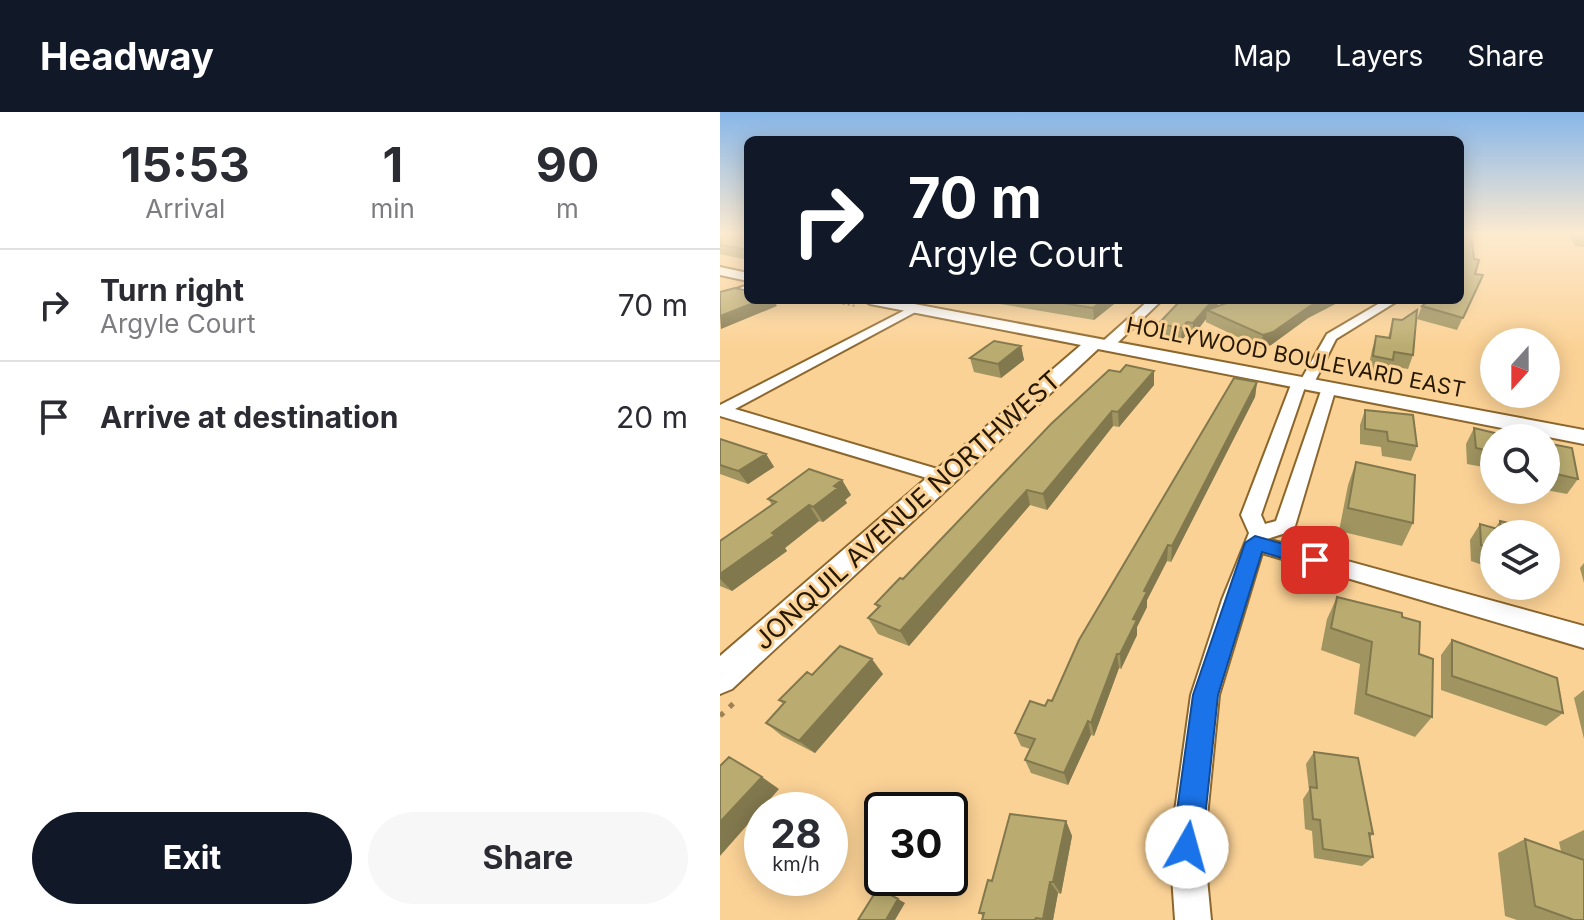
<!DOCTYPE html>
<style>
body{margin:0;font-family:Inter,sans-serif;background:#f7f7f7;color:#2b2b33;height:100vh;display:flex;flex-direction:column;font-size:30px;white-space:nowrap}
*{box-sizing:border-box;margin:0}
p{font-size:26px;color:#7c7c81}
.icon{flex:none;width:44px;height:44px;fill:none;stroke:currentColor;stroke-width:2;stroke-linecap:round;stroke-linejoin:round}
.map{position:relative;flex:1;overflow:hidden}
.sheet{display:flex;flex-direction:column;background:#fff;width:720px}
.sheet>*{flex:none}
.banner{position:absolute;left:24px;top:24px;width:720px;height:168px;border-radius:12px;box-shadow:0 4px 20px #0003;background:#111827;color:#fff;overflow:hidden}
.needle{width:52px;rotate:201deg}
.controls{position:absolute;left:760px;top:216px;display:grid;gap:16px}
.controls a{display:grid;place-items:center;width:80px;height:80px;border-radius:50%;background:#fff;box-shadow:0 4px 20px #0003;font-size:40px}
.speed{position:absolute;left:24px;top:680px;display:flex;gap:16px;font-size:40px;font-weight:700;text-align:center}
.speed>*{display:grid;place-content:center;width:104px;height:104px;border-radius:50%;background:#fff;box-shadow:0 4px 20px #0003;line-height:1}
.speed small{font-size:20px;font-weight:400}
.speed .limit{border:4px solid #111;border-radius:12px;background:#fff;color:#111}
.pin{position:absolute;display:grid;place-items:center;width:68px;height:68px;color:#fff;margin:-34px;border-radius:16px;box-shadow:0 4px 12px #0006}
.me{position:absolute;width:88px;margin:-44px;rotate:7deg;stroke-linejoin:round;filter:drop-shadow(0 0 6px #0008)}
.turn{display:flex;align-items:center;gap:28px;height:168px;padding:0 32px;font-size:36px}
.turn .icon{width:104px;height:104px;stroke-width:2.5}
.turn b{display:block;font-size:56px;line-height:68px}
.eta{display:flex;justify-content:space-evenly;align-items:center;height:136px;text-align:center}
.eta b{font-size:48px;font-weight:700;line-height:56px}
.button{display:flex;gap:16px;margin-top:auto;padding:16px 32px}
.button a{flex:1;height:92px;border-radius:48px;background:#111827;color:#fff;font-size:32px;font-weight:700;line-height:92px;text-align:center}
.button a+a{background:#f7f7f7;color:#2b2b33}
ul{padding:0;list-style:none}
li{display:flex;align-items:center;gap:24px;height:112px;padding:0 32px;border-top:2px solid #e1e1e2}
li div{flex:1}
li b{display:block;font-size:30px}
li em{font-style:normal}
header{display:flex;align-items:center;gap:48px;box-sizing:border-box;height:112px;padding:0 40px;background:#111827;color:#fff}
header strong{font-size:38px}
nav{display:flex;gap:44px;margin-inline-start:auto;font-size:28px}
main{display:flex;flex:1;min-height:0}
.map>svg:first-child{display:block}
</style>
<header>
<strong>Headway</strong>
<nav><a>Map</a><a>Layers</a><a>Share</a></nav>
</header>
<main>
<section class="sheet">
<div class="eta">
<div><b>15:53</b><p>Arrival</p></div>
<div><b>1</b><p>min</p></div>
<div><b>90</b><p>m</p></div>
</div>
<ul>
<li><svg class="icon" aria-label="right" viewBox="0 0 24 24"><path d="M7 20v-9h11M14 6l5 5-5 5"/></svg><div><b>Turn right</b><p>Argyle Court</p></div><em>70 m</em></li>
<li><svg class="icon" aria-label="arrive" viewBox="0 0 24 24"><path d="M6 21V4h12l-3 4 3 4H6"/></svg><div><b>Arrive at destination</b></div><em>20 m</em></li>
</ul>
<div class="button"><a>Exit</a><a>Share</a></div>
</section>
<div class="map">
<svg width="864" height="808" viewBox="0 0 864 808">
<rect width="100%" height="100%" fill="#fbd296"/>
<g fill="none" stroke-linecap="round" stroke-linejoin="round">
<defs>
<path id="minor" d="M28 173V180L0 190V183Z
M429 188H442L392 236H382V230Z
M665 188H679L616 227 594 271 585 275 541 403 545 412 556 409 602 276 609 272 616 276 575 414 572 419 547 427 864 514V536L542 441 499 583 484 735 491 808H455L450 735 471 583 502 488 529 421 521 403 572 270 582 266 607 222Z
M191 195 201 197 15 297 231 361 233 365 231 369H217L0 304V293Z"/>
<path id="tertiary" d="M0 155 28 161V169L0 163Z
M143 188H173L864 318V332L378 237 12 577 0 582V544L361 233 150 192Z"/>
</defs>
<use href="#minor" stroke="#8c672d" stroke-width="4"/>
<use href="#tertiary" stroke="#8c672d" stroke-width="4"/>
<path stroke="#9e8155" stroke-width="2" stroke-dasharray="2 3" stroke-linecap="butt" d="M103 188 136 194"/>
<path stroke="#9e8155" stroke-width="5" stroke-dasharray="5 8" stroke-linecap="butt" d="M0 604 16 589"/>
<use href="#minor" fill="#fff" fill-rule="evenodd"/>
<use href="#tertiary" fill="#fff" fill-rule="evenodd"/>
</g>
<path fill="#a09460" d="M0 122H28V148L0 142Z
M848 122H864V135L855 134Z
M755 162 763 163 737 218 697 207 702 194 740 188Z
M256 188H399L374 208Z
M515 188H623L588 206 551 233 541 236 486 210V207L473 224 466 223 461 229 438 225V212Z
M673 207 693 243 688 257 671 254 668 262 648 258 652 238 656 224 668 226Z
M301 234 304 248 281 266 254 260 250 246Z
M434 259V273L399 315 393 314 327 398 310 393 189 534 158 522 148 506 158 496 155 492 183 467 400 260Z
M537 270 535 285 451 450 447 449 427 488V495L417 515V523L401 557 399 556 374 624 371 623 348 673 311 661 305 648 310 637 301 634 295 621 332 589Z
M645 298 697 334 691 349 662 344 661 335 640 332V313Z
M754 316 774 326V347L769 356 747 352 746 332Z
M0 327 46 342 54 355 28 372 0 362Z
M826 331 858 367 847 382 826 378Z
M636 350 693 411 682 434 619 419 628 373Z
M122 368 131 383 125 388 127 391 103 410 99 409 65 436 67 439 12 479 0 474V429L52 393 48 387Z
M780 409 813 417 774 422V457L751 449 750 428 760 412 775 416Z
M864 451V471L860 456Z
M617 485 682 505 699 542 712 605 695 625 634 602 640 552 601 538 607 507Z
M732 528 843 601 826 614 721 578V543Z
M163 562 95 641 62 624 46 611 63 592 59 588 92 563Z
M864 578V627L854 586Z
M594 640 653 722 650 725 653 745 642 754 594 746 592 719 585 717 583 687 589 678 586 652Z
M346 709 352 724 341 782 338 781 333 808H262L263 804 259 801 272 769Z
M864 718V808H797L785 804 778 741 805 727 841 739 839 730Z"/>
<path fill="#82784e" d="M41 188H54L57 194 1 217 0 204Z
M383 188H399L374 208 373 196Z
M493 188H498V193L492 200 487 198 486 207 473 224V211Z
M602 188H623L588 206 551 233 541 236 543 223 590 194Z
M467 210 466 223 461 229 462 216Z
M301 234 304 248 281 266 278 252Z
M434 259V273L399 315 398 300Z
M537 270 535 285 451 450 452 434Z
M392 299 393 314 327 398 323 382Z
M46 342 54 355 28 372 18 359Z
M122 368 131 383 125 388 127 391 103 410 93 395Z
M307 378 310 393 189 534 180 519Z
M89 393 99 409 65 436 67 439 12 479 0 467V462Z
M448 433 447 449 427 488V495L417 515V523L401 557 400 542 424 479Z
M397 542 399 556 374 624 371 611Z
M152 547 163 562 95 641 79 629Z
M368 609 371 623 348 673 344 661Z
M42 665 59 677 0 744V710Z
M346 709 352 724 341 782 333 770Z
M330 770 338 781 333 808H324Z
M178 787 185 791 175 808H166Z"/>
<path fill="#baac70" stroke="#82784e" stroke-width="2" d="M0 122H28V138L0 133Z
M740 122H751L754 147 759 148 755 162 763 163 743 206 702 194 710 188H740Z
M15 176 28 179V188H41L0 204V180Z
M324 188H383L373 196Z
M461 188H493L473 211 467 210 462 216 438 212Z
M515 188H602L590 194 553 220 543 223 487 198Z
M697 198 693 243 674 240 673 248 653 244 656 224 670 226 673 207 682 208Z
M274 229 301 234 278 252 250 246Z
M406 253 434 259 398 300 392 299 323 382 307 378 180 519 148 506 160 494 155 492 180 466 183 467 331 312 389 258 400 260Z
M514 266 537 270 452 434 448 433 424 479 427 480 413 507 417 508 400 542H397L371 611 368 609 344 661 305 648 315 627 295 621 310 589 325 594 328 588 332 589 359 528Z
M645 298 693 303 697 334 668 329 667 320 645 317Z
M754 316 775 321 774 340 756 336Z
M0 327 46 342 18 359 0 353Z
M826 331 852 336 858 367 827 360Z
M636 350 695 363 693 411 628 396Z
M89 357 122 368 114 374 118 376 93 395 89 393 52 421 55 423 0 462V429L56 390 48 387Z
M780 409 813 417 814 422H774V438L761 433 760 412 781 418Z
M617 485 682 501V505L700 510 699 542 713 547 712 605 646 582 652 530 611 516Z
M732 528 837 566 843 601 732 564Z
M120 534 152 547 79 629 46 611 65 590 59 588 87 560 92 563Z
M594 640 638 646 653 722 649 721 653 745 603 737 600 708 593 707 590 675 597 676Z
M9 645 42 665 0 710V654Z
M290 702 346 709 333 770H330L323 807 316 806 315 808H262L264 801H259L268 768 272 769Z
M805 727 864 748V808H854L815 794Z
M158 776 178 787 166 808H138Z"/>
<linearGradient id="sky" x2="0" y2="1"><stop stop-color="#87b6e9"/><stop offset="0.52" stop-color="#fdebd0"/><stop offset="1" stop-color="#fdebd0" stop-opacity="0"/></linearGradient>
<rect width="864" height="235" fill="url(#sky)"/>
<path fill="#1a73e8" stroke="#114b97" stroke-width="2" d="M535 424 602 443 605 448 602 454 595 456 542 440 498 583 482 735 478 745 467 750 456 745 452 735 473 583 525 431Z"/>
<g text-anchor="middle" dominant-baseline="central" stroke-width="6" stroke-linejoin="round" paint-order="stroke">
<g font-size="22" fill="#271801" stroke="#fbd296">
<text transform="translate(576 245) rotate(11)">HOLLYWOOD BOULEVARD EAST</text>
</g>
<g font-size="26" fill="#271801" stroke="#fbd296">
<text transform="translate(187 398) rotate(-42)">JONQUIL AVENUE NORTHWEST</text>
</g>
</g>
</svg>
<div class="controls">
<a><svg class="needle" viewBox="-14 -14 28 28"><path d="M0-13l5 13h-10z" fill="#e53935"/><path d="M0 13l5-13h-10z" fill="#7c7c81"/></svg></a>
<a><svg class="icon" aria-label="search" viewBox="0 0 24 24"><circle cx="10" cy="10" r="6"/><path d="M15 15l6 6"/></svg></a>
<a><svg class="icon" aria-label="layers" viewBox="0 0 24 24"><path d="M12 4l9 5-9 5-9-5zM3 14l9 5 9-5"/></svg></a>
</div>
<div class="speed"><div>28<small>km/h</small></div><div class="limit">30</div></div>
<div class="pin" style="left:595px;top:448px;background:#d93025"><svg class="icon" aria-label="arrive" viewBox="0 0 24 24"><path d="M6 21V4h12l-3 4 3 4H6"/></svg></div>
<svg class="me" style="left:467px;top:735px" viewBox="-20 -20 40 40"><circle r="19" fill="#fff"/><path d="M0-13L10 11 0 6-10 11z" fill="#1a73e8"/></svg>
<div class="banner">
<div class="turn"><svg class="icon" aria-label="right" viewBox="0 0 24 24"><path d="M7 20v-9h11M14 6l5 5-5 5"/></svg><div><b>70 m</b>Argyle Court</div></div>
</div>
</div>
</main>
